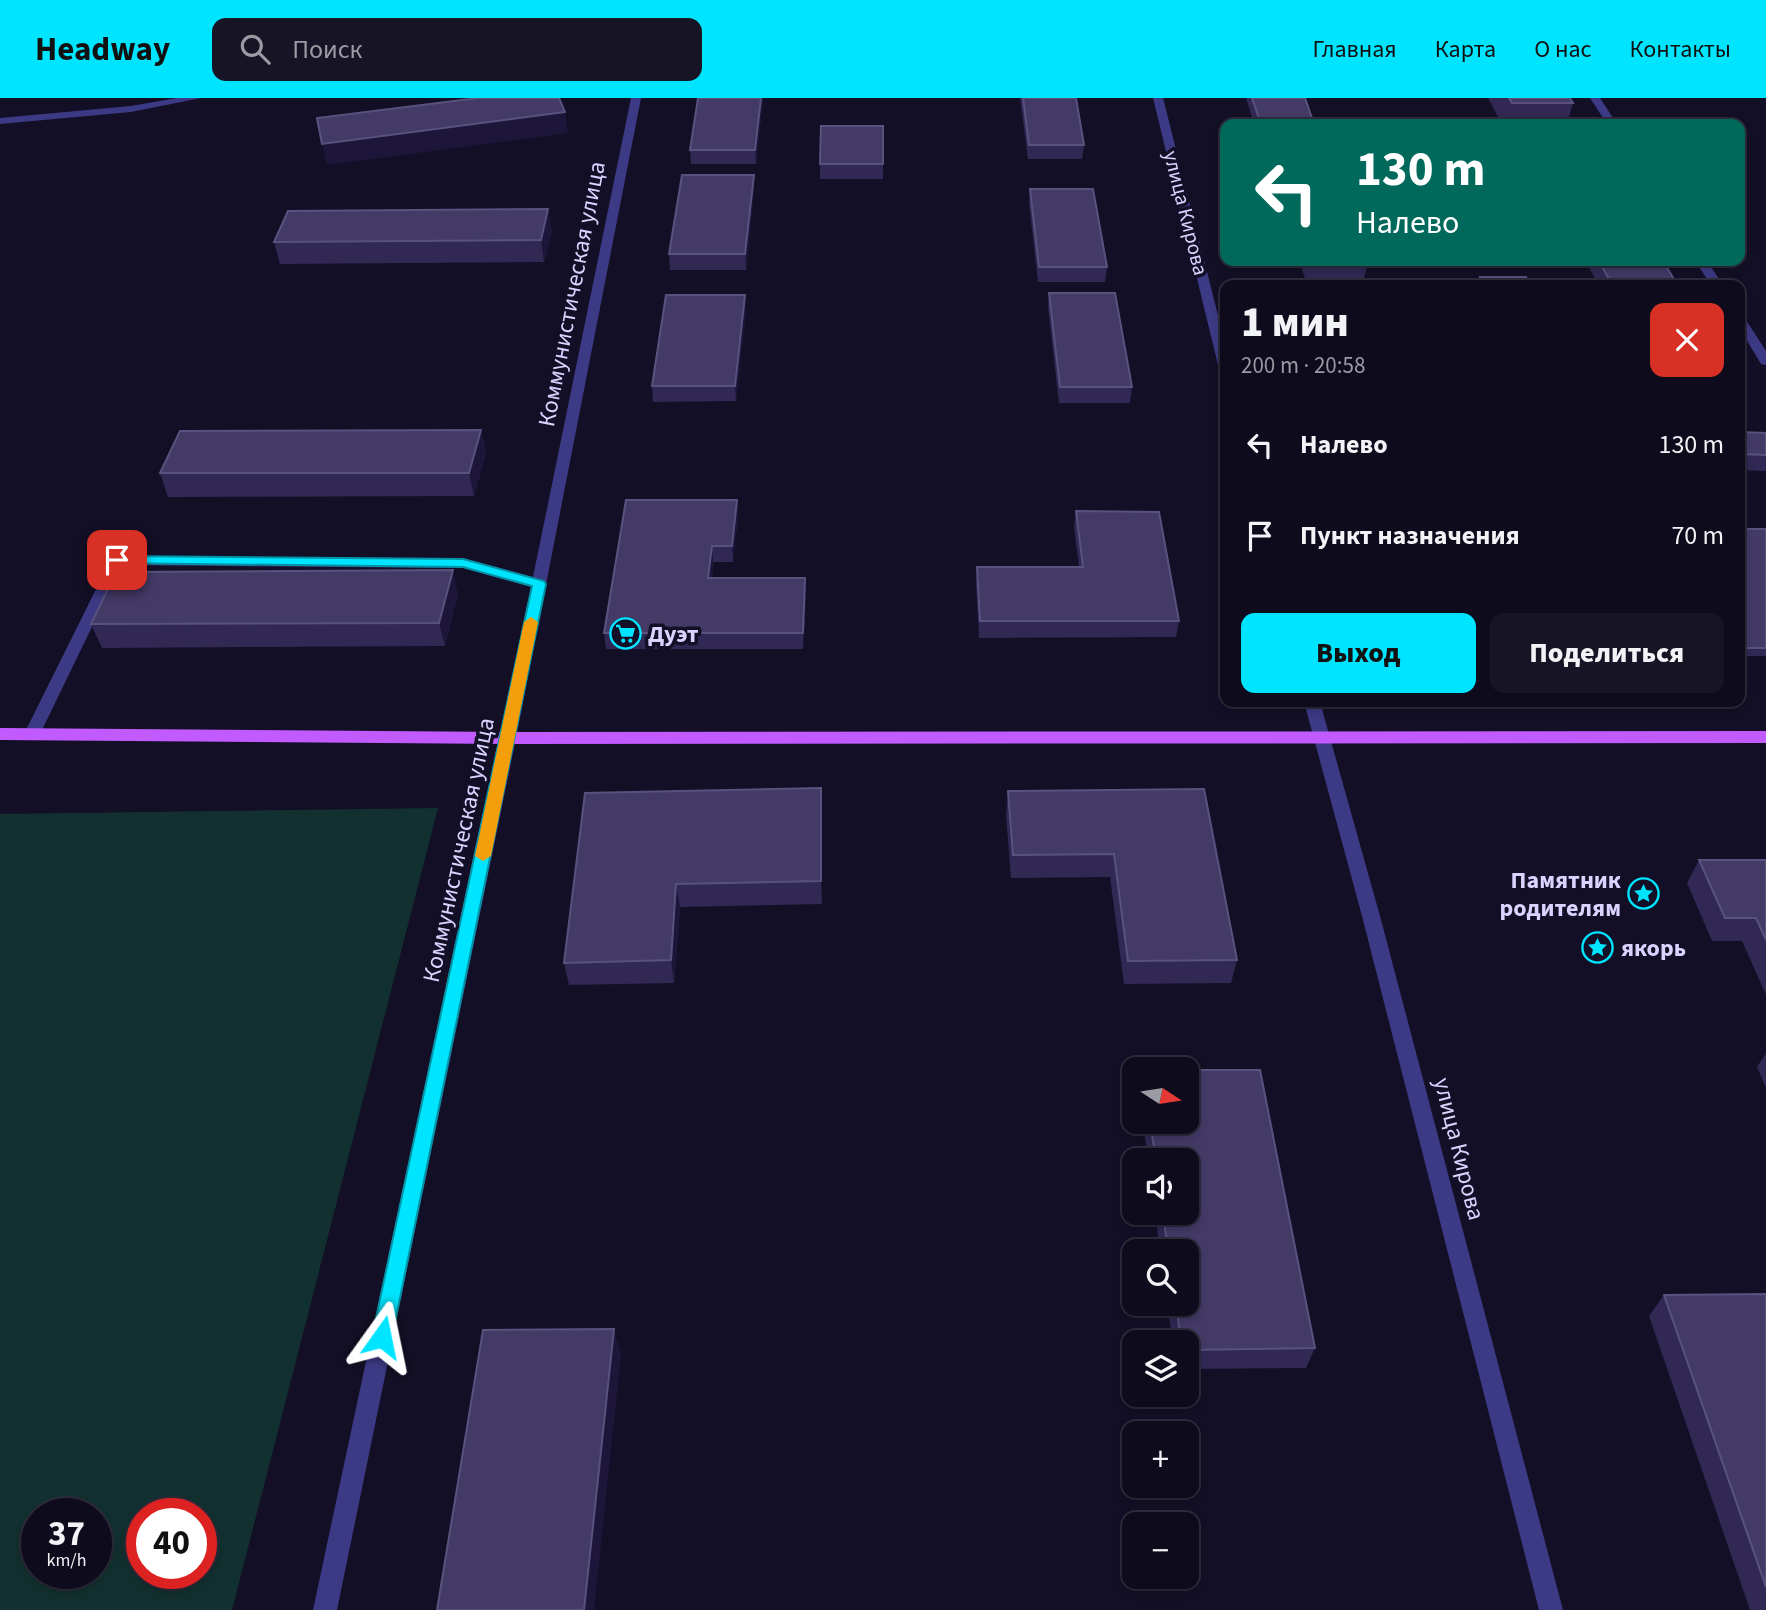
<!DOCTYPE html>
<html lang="ru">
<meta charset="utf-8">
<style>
body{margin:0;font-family:"Source Sans 3",sans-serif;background:#171425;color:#f1f3f6;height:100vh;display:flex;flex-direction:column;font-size:26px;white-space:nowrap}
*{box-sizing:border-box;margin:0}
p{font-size:23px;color:#9b9ba3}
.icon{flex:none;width:38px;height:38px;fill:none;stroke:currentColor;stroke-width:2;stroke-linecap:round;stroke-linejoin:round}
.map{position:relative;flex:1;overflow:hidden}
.side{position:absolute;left:1220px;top:182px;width:525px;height:427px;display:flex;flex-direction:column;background:#0e0b1c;border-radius:14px;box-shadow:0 4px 10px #0003,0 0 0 2px #2e2b3b}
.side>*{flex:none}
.banner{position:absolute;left:1220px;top:21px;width:525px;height:147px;border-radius:14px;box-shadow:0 4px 10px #0003,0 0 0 2px #2e2b3b;background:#00695c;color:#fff;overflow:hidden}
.needle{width:46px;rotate:102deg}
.tools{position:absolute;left:1122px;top:959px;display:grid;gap:14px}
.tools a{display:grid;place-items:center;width:77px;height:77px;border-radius:14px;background:#0e0b1c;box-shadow:0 4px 10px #0003,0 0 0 2px #2e2b3b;font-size:35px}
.speed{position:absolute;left:21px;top:1400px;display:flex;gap:14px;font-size:35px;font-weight:700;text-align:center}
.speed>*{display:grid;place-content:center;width:91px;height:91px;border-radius:50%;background:#0e0b1c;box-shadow:0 4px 10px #0003,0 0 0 2px #2e2b3b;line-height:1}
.speed small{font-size:18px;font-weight:400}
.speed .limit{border:10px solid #d22;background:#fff;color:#111}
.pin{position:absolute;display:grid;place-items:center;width:60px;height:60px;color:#fff;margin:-30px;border-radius:14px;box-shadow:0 4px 10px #0006}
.me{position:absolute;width:77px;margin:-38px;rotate:12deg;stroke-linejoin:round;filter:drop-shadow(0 0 5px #0008)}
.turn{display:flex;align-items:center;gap:24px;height:147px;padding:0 21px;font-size:32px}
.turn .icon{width:91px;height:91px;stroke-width:2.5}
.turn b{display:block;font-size:49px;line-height:60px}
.round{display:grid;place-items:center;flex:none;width:74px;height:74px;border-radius:14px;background:#171425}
.summary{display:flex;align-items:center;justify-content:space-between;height:119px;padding:0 21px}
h1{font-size:42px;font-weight:800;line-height:52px}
.primary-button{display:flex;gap:14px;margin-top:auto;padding:14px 21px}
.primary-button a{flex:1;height:80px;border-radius:14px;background:#00e5ff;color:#111;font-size:28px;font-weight:800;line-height:80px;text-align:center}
.primary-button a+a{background:#171425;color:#f1f3f6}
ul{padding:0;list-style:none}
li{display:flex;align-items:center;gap:21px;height:91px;padding:0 21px}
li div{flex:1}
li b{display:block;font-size:26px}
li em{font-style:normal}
header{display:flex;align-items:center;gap:42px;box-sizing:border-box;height:98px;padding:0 35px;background:#00e5ff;color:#111}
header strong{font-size:33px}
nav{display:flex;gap:38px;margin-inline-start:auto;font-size:24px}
.search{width:490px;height:63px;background:#171425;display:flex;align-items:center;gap:18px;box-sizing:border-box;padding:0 24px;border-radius:14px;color:#9b9ba3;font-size:26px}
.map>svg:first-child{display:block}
</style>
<header>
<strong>Headway</strong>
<div class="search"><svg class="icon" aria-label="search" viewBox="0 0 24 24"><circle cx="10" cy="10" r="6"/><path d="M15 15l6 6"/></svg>Поиск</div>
<nav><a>Главная</a><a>Карта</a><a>О нас</a><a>Контакты</a></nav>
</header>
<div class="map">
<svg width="1766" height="1512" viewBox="0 0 1766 1512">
<rect width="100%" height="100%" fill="#130f26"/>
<path fill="#12302f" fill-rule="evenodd" d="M438 710 232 1512H0V716ZM37 1416H96V1475H37ZM142 1416H201V1475H142Z"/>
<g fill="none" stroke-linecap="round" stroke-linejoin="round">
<path fill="#3d3a85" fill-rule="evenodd" d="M177 0H201L131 14 0 26V20L131 8Z
M631 0H641L516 640 337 1512H313L531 489 463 470 122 467 40 636 32 642 24 636 112 459 463 460 533 479Z
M1153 0H1163L1225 245V275L1219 271Z
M1590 0H1600L1617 26H1607Z
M1695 163H1707L1723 187H1711Z
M1740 218 1744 219 1766 253V267L1761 266 1740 231Z
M1304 604H1320L1380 818 1563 1512H1539L1362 818Z"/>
<path fill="#c25bff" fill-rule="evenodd" d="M0 630 508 634 1766 633V645L508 646 0 642Z"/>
</g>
<path fill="#312854" d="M698 0H763L756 66H691L690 52Z
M1020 0H1076L1084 47 1082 61H1028Z
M1246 0H1305L1314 26H1254Z
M1488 0H1570L1573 5 1567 26H1502Z
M883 28V81H820V66Z
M754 77V92L746 172H670L669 156Z
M1030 91 1107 169 1105 184H1038L1029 106Z
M552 133 544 164 280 166 274 144Z
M1299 163H1367L1368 165 1364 180H1305Z
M1585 163H1663L1675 183 1674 187H1599Z
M1480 179 1530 187H1477Z
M1049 195 1132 289 1130 305H1059L1048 210Z
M746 212 736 303 653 304 652 288Z
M481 332 486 355 474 398 168 399 160 375Z
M1740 334 1766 335V373L1740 372Z
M737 402 738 418 733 464H713L712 480H805L806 496 803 551H606L604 535Z
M1076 413 1179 523 1176 539 979 540 976 485 977 469H1079L1074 429Z
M1740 431H1766V558H1740Z
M458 495 445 548 102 550 91 526Z
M1204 691 1237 862 1231 885 1124 886 1110 779 1011 780 1006 717 1008 693Z
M585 695 821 713 822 806 680 809 674 885 569 887 564 865Z
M1699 762H1766V897L1742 843H1712L1687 785Z
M1766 955V990L1757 969Z
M1143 1024H1186L1315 1250 1306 1270 1186 1271V1244H1173L1167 1206H1186V1153H1160L1155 1115H1186V1062H1148Z
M1766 1196V1512H1750L1649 1218 1664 1197Z"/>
<path fill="#1d163a" d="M761 0H763L756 66 755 52Z
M565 14 568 35 327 67 322 46Z
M754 77V92L746 172 745 156Z
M548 111 552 133 544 164 541 142Z
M745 197 746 212 736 303 735 288Z
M481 332 486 355 474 398 469 375Z
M737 402 738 418 733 464 732 448Z
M712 448 713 464 710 496 708 480Z
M453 472 458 495 445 548 439 525Z
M805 480 806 496 803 551V535Z
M821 690V713L822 806 821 783Z
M676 786 680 809 674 885 671 862Z
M614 1231 621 1257 594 1512H584Z"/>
<path fill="#433a66" stroke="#5a527e" stroke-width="2" d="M478 0H559L565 14 322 46 317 20Z
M698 0H761L755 52H690Z
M1023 0H1076L1084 47H1029Z
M1252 0H1305L1314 26H1261Z
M1509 0H1570L1573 5H1512Z
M821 28H883V66H820Z
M682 77H754L745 156H669Z
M1030 91H1093L1107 169H1039Z
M548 111 541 142 274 144 288 113Z
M1307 163H1367L1368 165 1308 164Z
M1599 163H1663L1675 183H1610Z
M1480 179H1526L1530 187H1483Z
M1049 195H1115L1132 289H1060Z
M666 197H745L735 288H652Z
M481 332 469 375H160L180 333Z
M1740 334 1766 335V357L1740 356Z
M626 402H737L732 448H712L708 480H805L803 535H604Z
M1076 413 1159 414 1179 523H980L977 469H1083Z
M1740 431H1766V550H1740Z
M453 472 439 525 91 526 116 474Z
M821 690V783L676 786 671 862 564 865 585 695Z
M1204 691 1237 862 1128 863 1114 756 1013 757 1008 693Z
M1699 762H1766V842L1756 820H1725Z
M1186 972H1260L1315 1250 1186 1252V1244H1181L1176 1206H1186V1153H1168L1163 1115H1186V1062H1156L1150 1024H1186Z
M1766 1196V1489L1664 1197Z
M614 1231 584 1512H437L483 1232Z"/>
<path fill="#00e5ff" stroke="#0095a6" stroke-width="2" d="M117 458 463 461 544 483 546 486 392 1239 389 1246 382 1249 375 1246 372 1239 532 488 463 469 112 465V459Z"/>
<path fill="#f59e0b" d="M531 519 538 524 491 758 483 763 475 758 524 524Z"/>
<defs>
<symbol id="supermarket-ring" viewBox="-11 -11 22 22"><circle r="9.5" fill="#130f26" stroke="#00e5ff" stroke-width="1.5"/><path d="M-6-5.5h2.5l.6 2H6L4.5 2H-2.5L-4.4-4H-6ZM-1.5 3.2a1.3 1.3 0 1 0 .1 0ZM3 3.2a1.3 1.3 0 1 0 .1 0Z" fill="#00e5ff"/></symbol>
<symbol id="sight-ring" viewBox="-11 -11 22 22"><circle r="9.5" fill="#130f26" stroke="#00e5ff" stroke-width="1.5"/><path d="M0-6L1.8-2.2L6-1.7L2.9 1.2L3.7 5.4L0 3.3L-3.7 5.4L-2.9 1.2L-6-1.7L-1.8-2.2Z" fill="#00e5ff"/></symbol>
</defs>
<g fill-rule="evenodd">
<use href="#supermarket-ring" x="608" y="518" width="35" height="35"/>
<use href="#sight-ring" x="1626" y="778" width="35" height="35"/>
<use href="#sight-ring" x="1580" y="832" width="35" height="35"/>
</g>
<g text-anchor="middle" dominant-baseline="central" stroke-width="7" stroke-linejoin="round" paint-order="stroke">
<g font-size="21" fill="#d9d4ff" stroke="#130f26">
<text transform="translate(1186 115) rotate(76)">улица Кирова</text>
</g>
<g font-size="24" fill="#d9d4ff" stroke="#130f26">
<text transform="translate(572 196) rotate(-79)">Коммунистическая улица</text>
<text transform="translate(459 752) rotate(-78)">Коммунистическая улица</text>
<text transform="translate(1459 1051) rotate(76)">улица Кирова</text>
</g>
<g font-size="24" font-weight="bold" fill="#d9d4ff" stroke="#130f26" text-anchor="start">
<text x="648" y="536">Дуэт</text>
<text x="1621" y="782" text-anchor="end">Памятник<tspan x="1621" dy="28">родителям</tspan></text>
<text x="1621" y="850">якорь</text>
</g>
</g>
</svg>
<div class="tools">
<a><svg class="needle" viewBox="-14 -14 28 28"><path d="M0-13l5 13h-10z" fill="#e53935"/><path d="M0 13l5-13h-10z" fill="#9b9ba3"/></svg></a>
<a><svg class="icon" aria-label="sound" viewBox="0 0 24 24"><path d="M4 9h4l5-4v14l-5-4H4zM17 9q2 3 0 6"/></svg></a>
<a><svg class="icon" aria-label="search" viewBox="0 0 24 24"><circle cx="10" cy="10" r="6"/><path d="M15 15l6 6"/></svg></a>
<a><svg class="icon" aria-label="layers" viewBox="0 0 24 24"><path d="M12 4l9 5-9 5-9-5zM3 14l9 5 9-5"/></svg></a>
<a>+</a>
<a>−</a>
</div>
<div class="speed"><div>37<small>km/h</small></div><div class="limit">40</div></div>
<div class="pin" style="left:117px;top:462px;background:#d93025"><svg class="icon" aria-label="arrive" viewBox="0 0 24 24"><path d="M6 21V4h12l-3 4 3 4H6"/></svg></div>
<svg class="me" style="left:382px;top:1239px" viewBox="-20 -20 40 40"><path d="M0-17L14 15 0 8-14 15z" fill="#00e5ff" stroke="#fff" stroke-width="4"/></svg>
<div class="banner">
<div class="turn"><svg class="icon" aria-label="left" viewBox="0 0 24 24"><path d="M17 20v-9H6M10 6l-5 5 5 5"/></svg><div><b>130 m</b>Налево</div></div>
</div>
<section class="side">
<div class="summary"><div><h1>1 мин</h1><p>200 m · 20:58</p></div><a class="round" style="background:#d93025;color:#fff"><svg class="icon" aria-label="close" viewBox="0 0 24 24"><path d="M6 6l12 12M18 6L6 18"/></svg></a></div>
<ul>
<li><svg class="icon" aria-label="left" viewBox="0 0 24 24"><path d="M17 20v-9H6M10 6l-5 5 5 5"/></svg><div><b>Налево</b></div><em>130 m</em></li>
<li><svg class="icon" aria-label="arrive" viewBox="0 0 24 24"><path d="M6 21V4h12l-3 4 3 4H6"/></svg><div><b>Пункт назначения</b></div><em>70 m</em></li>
</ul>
<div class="primary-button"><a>Выход</a><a>Поделиться</a></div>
</section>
</div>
